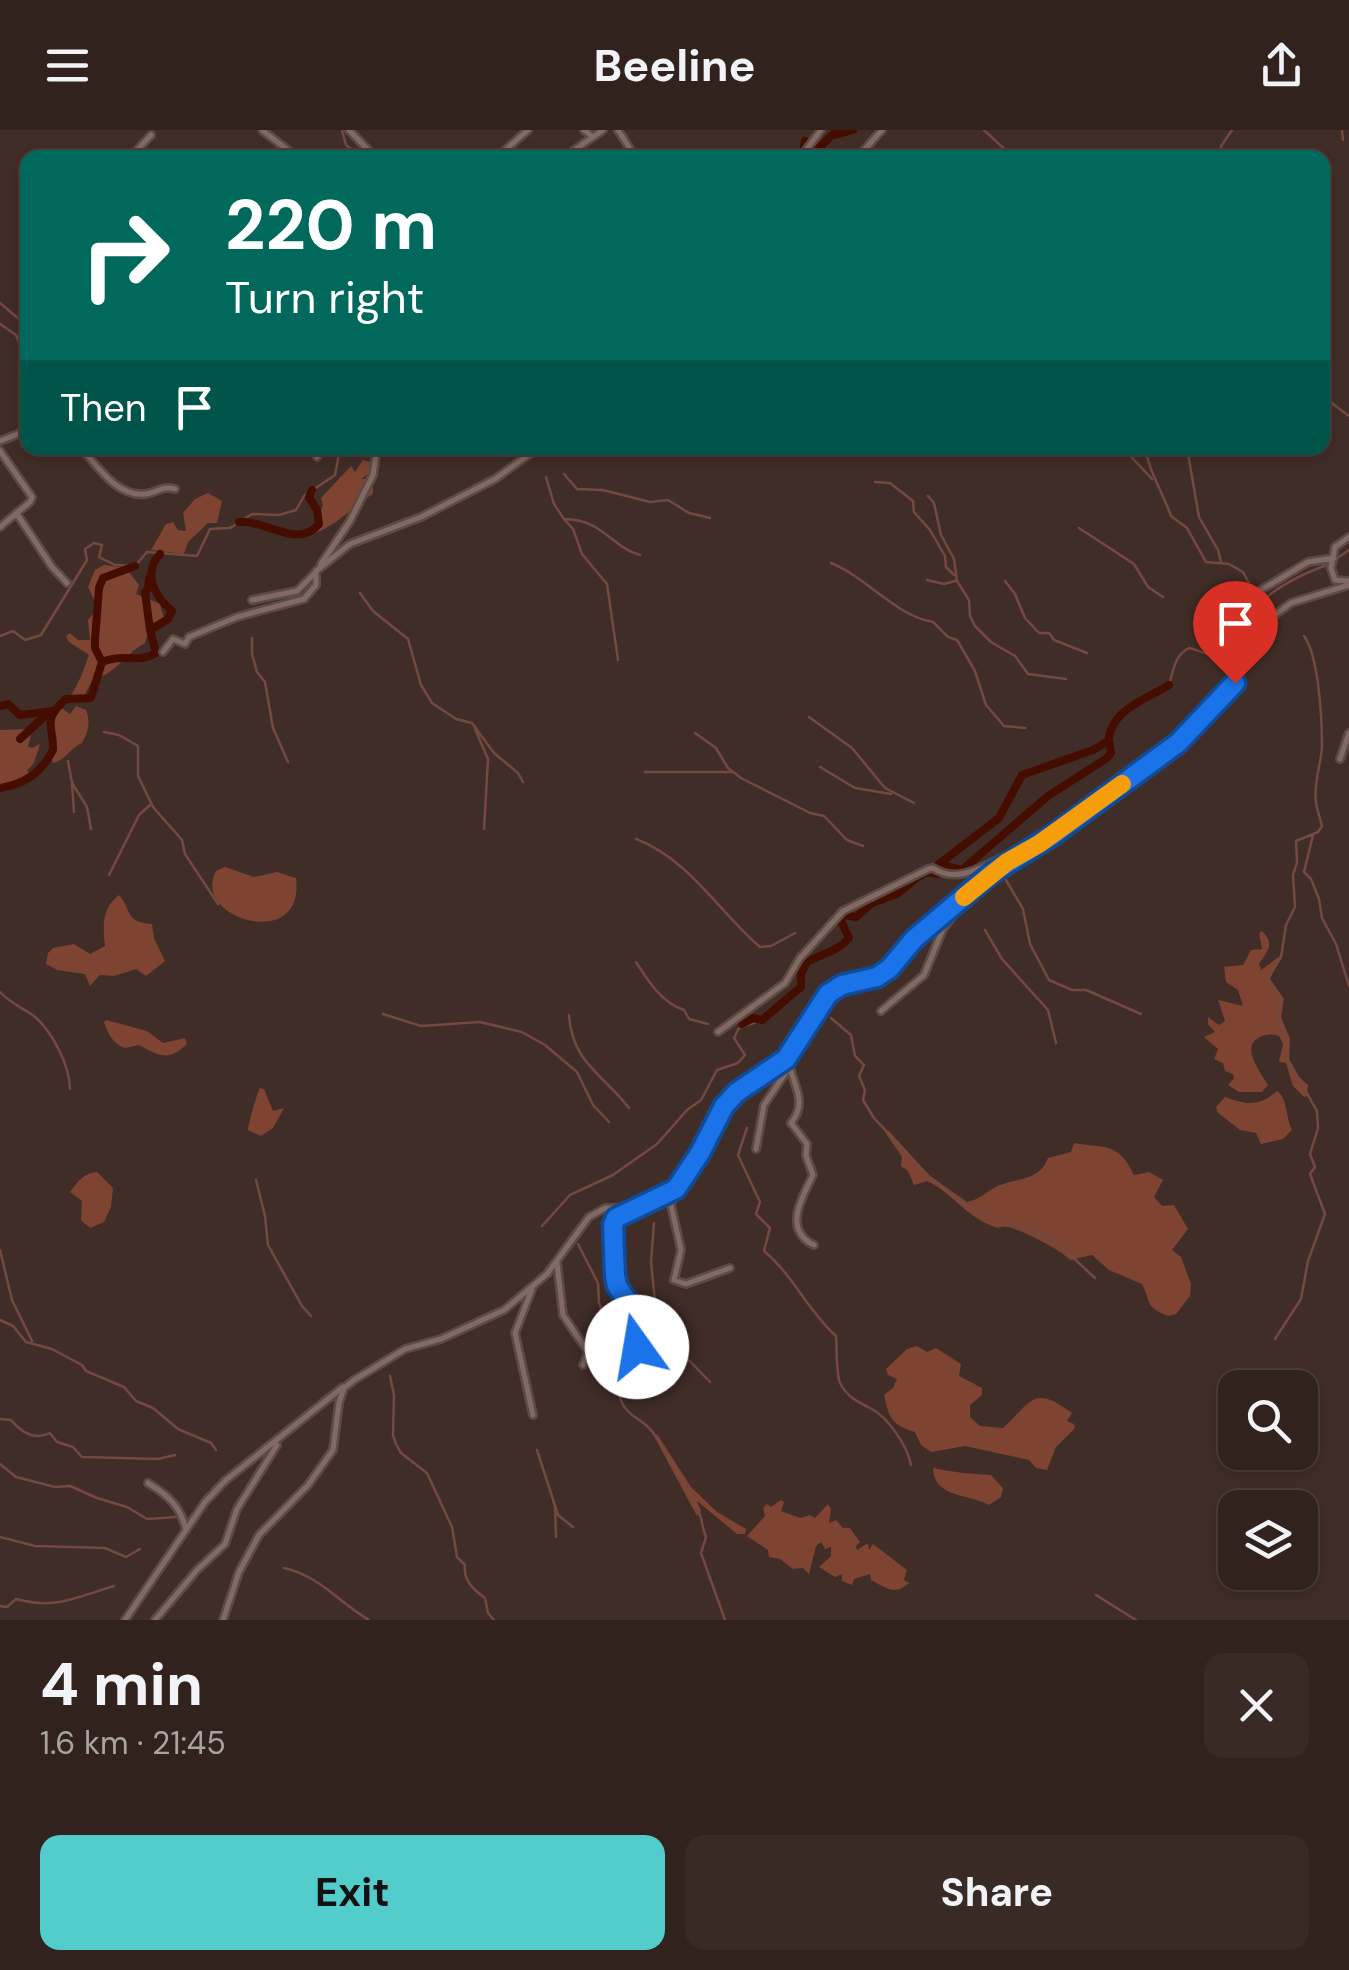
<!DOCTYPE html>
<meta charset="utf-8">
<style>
body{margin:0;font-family:"DM Sans",sans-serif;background:#392a26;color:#f1f3f6;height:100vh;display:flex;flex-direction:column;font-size:38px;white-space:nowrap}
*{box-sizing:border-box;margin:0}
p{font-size:32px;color:#a8a4a4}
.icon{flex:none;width:55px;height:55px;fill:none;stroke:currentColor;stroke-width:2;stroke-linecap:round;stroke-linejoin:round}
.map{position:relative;height:1490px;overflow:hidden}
.sheet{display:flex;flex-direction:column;background:#31221d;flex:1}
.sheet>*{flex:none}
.banner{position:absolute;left:20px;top:20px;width:1310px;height:305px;border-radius:20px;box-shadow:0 5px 15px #0003,0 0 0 2px #4c3f3b;background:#00695c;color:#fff;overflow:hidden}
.fabs{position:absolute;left:1218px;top:1240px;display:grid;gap:20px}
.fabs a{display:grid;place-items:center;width:100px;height:100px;border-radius:20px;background:#31221d;box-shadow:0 5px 15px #0003,0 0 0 2px #4c3f3b;font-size:50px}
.pin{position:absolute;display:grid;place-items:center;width:85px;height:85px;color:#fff;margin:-102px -42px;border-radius:50% 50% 50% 0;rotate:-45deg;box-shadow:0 0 10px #0007}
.pin .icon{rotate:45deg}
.me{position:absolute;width:110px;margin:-55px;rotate:347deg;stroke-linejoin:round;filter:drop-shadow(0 0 8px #0008)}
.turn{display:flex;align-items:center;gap:35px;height:210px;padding:0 40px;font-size:45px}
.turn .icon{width:130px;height:130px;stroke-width:2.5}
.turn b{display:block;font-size:70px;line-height:85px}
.then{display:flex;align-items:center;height:95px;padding:0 40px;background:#0003;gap:20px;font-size:38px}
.round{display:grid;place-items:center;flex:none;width:105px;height:105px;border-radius:20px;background:#392a26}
.summary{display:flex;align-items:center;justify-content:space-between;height:170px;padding:0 40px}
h1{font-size:60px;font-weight:700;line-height:75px}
.action{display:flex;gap:20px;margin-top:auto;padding:20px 40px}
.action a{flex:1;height:115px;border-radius:20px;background:#52cdcc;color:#111;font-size:40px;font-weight:700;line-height:115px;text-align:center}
.action a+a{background:#392a26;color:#f1f3f6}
header{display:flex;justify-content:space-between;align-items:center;height:130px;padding:0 40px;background:#31221d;font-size:45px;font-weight:700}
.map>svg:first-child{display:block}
</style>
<header><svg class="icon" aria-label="menu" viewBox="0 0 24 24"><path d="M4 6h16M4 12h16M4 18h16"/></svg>Beeline<svg class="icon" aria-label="share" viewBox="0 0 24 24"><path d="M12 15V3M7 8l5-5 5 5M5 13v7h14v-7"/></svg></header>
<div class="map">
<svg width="1349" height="1490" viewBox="0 0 1349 1490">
<rect width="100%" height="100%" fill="#412d27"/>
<path fill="#7e4331" d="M363 330 374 333V340L361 349H366L373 358V364C351 377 341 393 315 403L313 399 323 375 321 368 351 336 355 342Z
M208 363 222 371 217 393H208L188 412 184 424 151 420 166 394 173 392 178 400 186 401 183 383 195 369Z
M104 435 126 438 139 455 136 464 160 474 164 488 160 494 149 498 145 513C124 524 117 544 93 549L84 566 72 569 71 565C81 549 83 541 89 525L69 512 66 506 70 503 78 510H90L88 490 98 478 88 457 95 440Z
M76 576 86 580C91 593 88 602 82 613 70 618 65 631 53 633L51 627 56 614C52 600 50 590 60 577L70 584Z
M30 599 32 601 28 616 32 618 40 614 34 633 27 641 31 645 17 654 0 656V600Z
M225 737 254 747 277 742 296 748C306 823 190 789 216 741Z
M119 765C133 781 124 792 152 794L154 808 165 831 146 846 136 839 114 846 100 845 90 856 85 844 57 840 46 834 48 823 53 818 74 814 90 824 105 816C103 797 101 779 119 765Z
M1262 801C1275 814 1268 821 1259 834L1261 840 1280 826 1270 849 1284 869 1281 887 1290 909 1289 929 1298 946 1308 955 1307 966 1304 967 1293 956 1286 933 1279 932 1283 914 1279 906C1267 901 1247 908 1252 925 1254 934 1263 947 1268 955L1262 962H1239L1228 955 1234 948 1233 944 1225 941 1223 933 1214 929 1218 919 1204 907 1215 902 1208 894V887L1219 895 1225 891 1218 870 1243 876 1238 860 1226 852 1224 837 1243 835 1251 820 1262 819 1259 803Z
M106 890 147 901 163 913 185 908 187 914C168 932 160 926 139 915L125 918C113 914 108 904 104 892Z
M260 958 264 959 273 981 284 978 273 998 261 1006 248 1000C248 995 257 963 260 958Z
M1277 961C1287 967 1286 988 1292 1000L1283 1009 1261 1014 1256 1003 1240 1000 1217 982 1216 977 1225 967C1247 975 1259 977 1277 961Z
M888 1000 929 1045 967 1072C980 1070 986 1061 998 1056 1016 1048 1040 1051 1048 1028L1071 1022 1074 1013C1105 1019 1118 1011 1134 1045L1149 1042 1163 1050 1154 1067 1162 1076 1174 1075 1188 1099 1172 1120 1181 1127 1191 1154 1190 1166 1176 1184 1168 1186C1144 1176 1152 1174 1142 1154L1109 1140 1092 1125 1070 1130C1061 1120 1022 1100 1008 1097 997 1096 1002 1100 992 1096 967 1087 950 1061 927 1051L914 1055 908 1041 901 1036 902 1027 885 1002Z
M97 1042 113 1058 111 1077 104 1092 90 1098 81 1090 82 1071 70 1062C78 1051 84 1043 97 1042Z
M917 1216 927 1222 936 1218 961 1234 959 1246 982 1258V1265L970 1275V1287L980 1296 1003 1298C1032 1271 1033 1254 1072 1283L1067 1291 1074 1294 1075 1298 1056 1317 1047 1340 1036 1338 1029 1330 965 1316 931 1322 921 1315 915 1302C891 1295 889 1287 884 1265L893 1258 897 1249 888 1245 886 1239 907 1219Z
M657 1304 691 1357 717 1382 746 1399 745 1404H737L697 1371 701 1381 697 1386 655 1308Z
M933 1338C953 1342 970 1344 991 1345L1003 1358 1001 1367 989 1375C967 1363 934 1368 933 1338Z
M781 1370 784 1372 781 1381 800 1388 810 1385 815 1388 828 1374 831 1379 829 1393 836 1390 843 1398H850L860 1412 856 1416 857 1420 868 1413 869 1420 873 1414 907 1440 904 1450 909 1453C895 1466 886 1458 871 1450L870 1444 854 1449 852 1455 842 1451V1444L835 1447 819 1437 831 1426V1417L825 1419 821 1412 816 1416 809 1444 803 1438 793 1439 780 1429 769 1427 768 1420 747 1406 765 1386 763 1378 767 1374 771 1377Z"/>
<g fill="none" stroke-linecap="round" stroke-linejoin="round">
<path stroke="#74493f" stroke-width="2.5" d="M342 0 346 15 364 28
M984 0 1014 28
M1342 0 1343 10
M1222 28 1221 16 1232 0
M0 173C9 180 18 190 28 195
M0 194 16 205 28 234
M1322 259 1333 274 1349 286
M1123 318 1152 349
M1146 318C1147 338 1164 365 1171 386L1187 398 1206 432 1229 434 1243 442 1253 461
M1187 318 1199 387 1218 420 1221 432
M564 344 577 359 603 360 650 372 668 370 689 383 710 388
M546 347 554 374 564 389C605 390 609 416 640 425
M875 352 890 353 913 371 914 382 930 400 945 426 946 437 954 445
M928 366 934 373 941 405 954 429 957 451 969 470 970 486 975 496 991 512 1015 526 1028 544 1066 549
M564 389 573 399 582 424 607 454 618 530
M1079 398 1134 434 1148 457 1163 467
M1336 429 1349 420
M831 433C868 448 894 485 933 492L948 507 957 510 975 541 986 575 1004 596 1025 598
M927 450 944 454 955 451
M1005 451 1015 464 1025 488 1039 503H1049L1054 510 1087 523
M360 463 373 481 408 509 421 555 432 573 456 589 472 593 494 623 518 643 523 652
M0 506 13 501 25 510 41 505 87 430 85 419 94 413 102 415 99 427 115 435 135 436 147 422 197 426 210 399 230 398 252 384 279 385 296 380 304 366 335 345 339 324 337 318
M252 508V524L257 542 265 552 273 598 288 632
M1169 555C1174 539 1174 526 1189 518 1196 519 1206 525 1213 524 1240 524 1245 487 1260 473 1280 454 1304 443 1330 434
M809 587 852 618 885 658 914 673
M475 599 488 629 484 699
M104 602 119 605 138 616V646L153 677 182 710 185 724 218 774
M695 603 716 618 728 638 741 648 810 683 824 686 847 710 863 716
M68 631 72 653 87 677 91 699
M820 637 855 658 891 664
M645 642H732
M72 654 74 682
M1313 705 1304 742 1311 749 1319 769 1322 788 1336 814 1349 856
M636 709C689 729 719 782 760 817L771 816 795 803
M109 745 139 685 150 675
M1006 750 1023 779 1030 814 1049 850 1072 860H1086L1141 884
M985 800 1002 829 1048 880 1056 913
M636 832C648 851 662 873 684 880L689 889 708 894
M0 862C10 873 23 878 34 886 52 901 70 936 70 959
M383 884 421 896 480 892 522 902 545 915 577 942 593 975 609 992
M569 885C572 933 603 944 629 978
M831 888 851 905 855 926 864 935 859 946 865 960 863 970 874 988 930 1048 961 1073 1054 1110 1095 1148
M747 998 738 1025 760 1072 756 1084 770 1098 764 1121C793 1145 808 1181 836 1206 837 1217 836 1244 840 1253 847 1267 858 1272 870 1278 888 1287 907 1315 911 1335
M256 1050 265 1086 268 1115 302 1176 311 1186
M654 1093 651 1132 657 1191 681 1222 710 1252
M542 1096 570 1065 613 1045 657 1014 687 980 701 970 717 940 738 933 745 925 734 908 739 898 762 890
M578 1114 598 1153 599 1173 611 1207 616 1231 620 1236C620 1246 618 1258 620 1267 625 1286 640 1287 651 1300 659 1310 698 1375 700 1385 703 1394 702 1397 706 1407L701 1423 725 1490
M0 1120 12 1170 32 1211
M0 1190 13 1196 26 1212 52 1219 82 1235 86 1241 124 1257 136 1271 153 1278 178 1299 211 1313 216 1320
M1275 1209 1301 1169 1308 1131 1325 1084 1310 1044 1315 1037 1310 1024 1318 998 1317 981 1288 930V912L1278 890 1281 868 1268 848 1281 827 1286 795 1295 777 1293 745 1297 732 1296 711 1318 702 1322 696C1320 688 1317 680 1316 672 1313 655 1321 634 1322 617 1322 590 1319 526 1304 506
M390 1246 394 1265 393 1305 396 1314 401 1323 427 1343 452 1397 457 1427 465 1435C463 1451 474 1460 485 1468L488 1483 494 1490
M0 1289 11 1290C21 1302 34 1311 50 1303L57 1312 73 1317 82 1327 158 1329 175 1325
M537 1320 558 1385 573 1397
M0 1334 16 1347 55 1357 70 1356 97 1368 127 1377 147 1389 176 1387
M555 1377 556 1407
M0 1407 35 1416 105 1418 126 1427 140 1419
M284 1438C320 1446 338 1472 369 1490
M1096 1465 1136 1490
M0 1476 7 1477 16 1469C56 1480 76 1467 114 1456"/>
<path stroke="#450c00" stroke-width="8" d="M831 6 853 0
M802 28 805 11
M807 28 822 15
M821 28 822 15 837 0
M239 392C265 389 298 420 319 394L317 380 309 367 312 360
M149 448 148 459 145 462 150 500
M102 532 95 518V509L99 458 103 448 135 436
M0 576 8 574 20 585 54 581
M20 609 46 585
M0 658C25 654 41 643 53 620 54 596 41 591 66 569L91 568 102 532C120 523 139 534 156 523L150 500 168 489 172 481C155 467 142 443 160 424
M939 734 999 688 1022 645 1093 620 1108 611C1113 578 1143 571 1169 555
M742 894 753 888 762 890 801 857V844L806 833C821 823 836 823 849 808L841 791 843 785 856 787 872 773 897 764 918 747 927 742 938 744 939 734 962 740 1048 666 1107 628 1111 623 1109 611"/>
<defs>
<path id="minor" d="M262 0 298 28
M349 0 376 28
M584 0 593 7
M618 0 636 28
M130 28 151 5
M491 28 502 23 528 0
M563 28 603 0
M800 28 821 0
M857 28 882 0
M0 311 28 300
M81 318C98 336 116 367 145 364 156 363 163 355 175 359
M0 321 32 367 30 372 0 397
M317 327 322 318
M17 384 52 437 67 453
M1349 407 1335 417 1331 438 1335 450 1349 451
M321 434 350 391 373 345 377 318
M1249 467 1308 432 1334 428
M252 470 297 461 315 443
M163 522 173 509 185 514 189 507 237 487 304 469 316 455V441L350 414 421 387 495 349 538 318
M1340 629 1349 603
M881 881 924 845 943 799 968 766
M718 902 785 853 800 828 843 781 928 739 933 738C963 758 995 726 1025 718
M789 929C790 953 810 970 791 993L807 1014 806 1026 813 1045C801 1069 783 1100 814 1115
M756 1019 764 975 788 939
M675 1062 671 1075 681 1120 674 1150 686 1154 730 1138
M631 1079 616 1088 613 1095 617 1156 634 1181 637 1217
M557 1133 563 1185 588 1222 583 1235
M532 1159 515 1203 533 1285
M148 1353C168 1365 181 1377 186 1400
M125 1490 205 1372 226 1350 343 1257
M155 1490 197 1440 225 1414 237 1379 277 1315
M223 1490 239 1442 259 1405 308 1355 333 1320 339 1273 344 1258 354 1250 405 1219 441 1209 504 1180 547 1144 589 1087 605 1078H634L662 1068 675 1059 700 1023 723 976 737 962 787 929 828 864 841 855 877 847 890 838 914 809 993 743 1053 705 1179 613 1235 553 1251 508 1272 487 1291 473 1349 455"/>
</defs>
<use href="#minor" stroke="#5c4b45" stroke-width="10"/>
<use href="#minor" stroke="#826a63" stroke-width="5"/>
</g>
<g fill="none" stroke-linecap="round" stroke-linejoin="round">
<defs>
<path id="route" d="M637 1217 634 1181 617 1156 615 1146 613 1095 616 1088 676 1059 700 1023 724 976 737 962 786 929 828 864 842 855 877 847 890 838 914 809 992 743 1053 705 1178 613 1235 553"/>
</defs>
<use href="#route" stroke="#114b97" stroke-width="25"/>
<use href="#route" stroke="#1a73e8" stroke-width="18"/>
<path stroke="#f59e0b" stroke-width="18" d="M964 767 1007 732 1039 714 1122 654"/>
</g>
</svg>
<div class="fabs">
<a><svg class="icon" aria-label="search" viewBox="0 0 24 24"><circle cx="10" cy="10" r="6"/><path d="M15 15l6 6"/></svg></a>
<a><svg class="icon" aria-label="layers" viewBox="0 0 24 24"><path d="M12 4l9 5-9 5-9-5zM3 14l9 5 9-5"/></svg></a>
</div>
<div class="pin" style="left:1235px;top:553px;background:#d93025"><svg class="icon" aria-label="arrive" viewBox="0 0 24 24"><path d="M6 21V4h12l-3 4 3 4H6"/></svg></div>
<svg class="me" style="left:637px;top:1217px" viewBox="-20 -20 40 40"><circle r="19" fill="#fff"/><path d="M0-13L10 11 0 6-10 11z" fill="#1a73e8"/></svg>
<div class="banner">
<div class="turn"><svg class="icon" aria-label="right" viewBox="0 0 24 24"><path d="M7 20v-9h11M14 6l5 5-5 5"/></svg><div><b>220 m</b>Turn right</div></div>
<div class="then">Then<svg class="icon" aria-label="arrive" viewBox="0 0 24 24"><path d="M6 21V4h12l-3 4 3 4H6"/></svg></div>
</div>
</div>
<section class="sheet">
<div class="summary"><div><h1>4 min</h1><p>1.6 km · 21:45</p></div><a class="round"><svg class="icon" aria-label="close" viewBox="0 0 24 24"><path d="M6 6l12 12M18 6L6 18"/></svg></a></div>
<div class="action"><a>Exit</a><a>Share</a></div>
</section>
